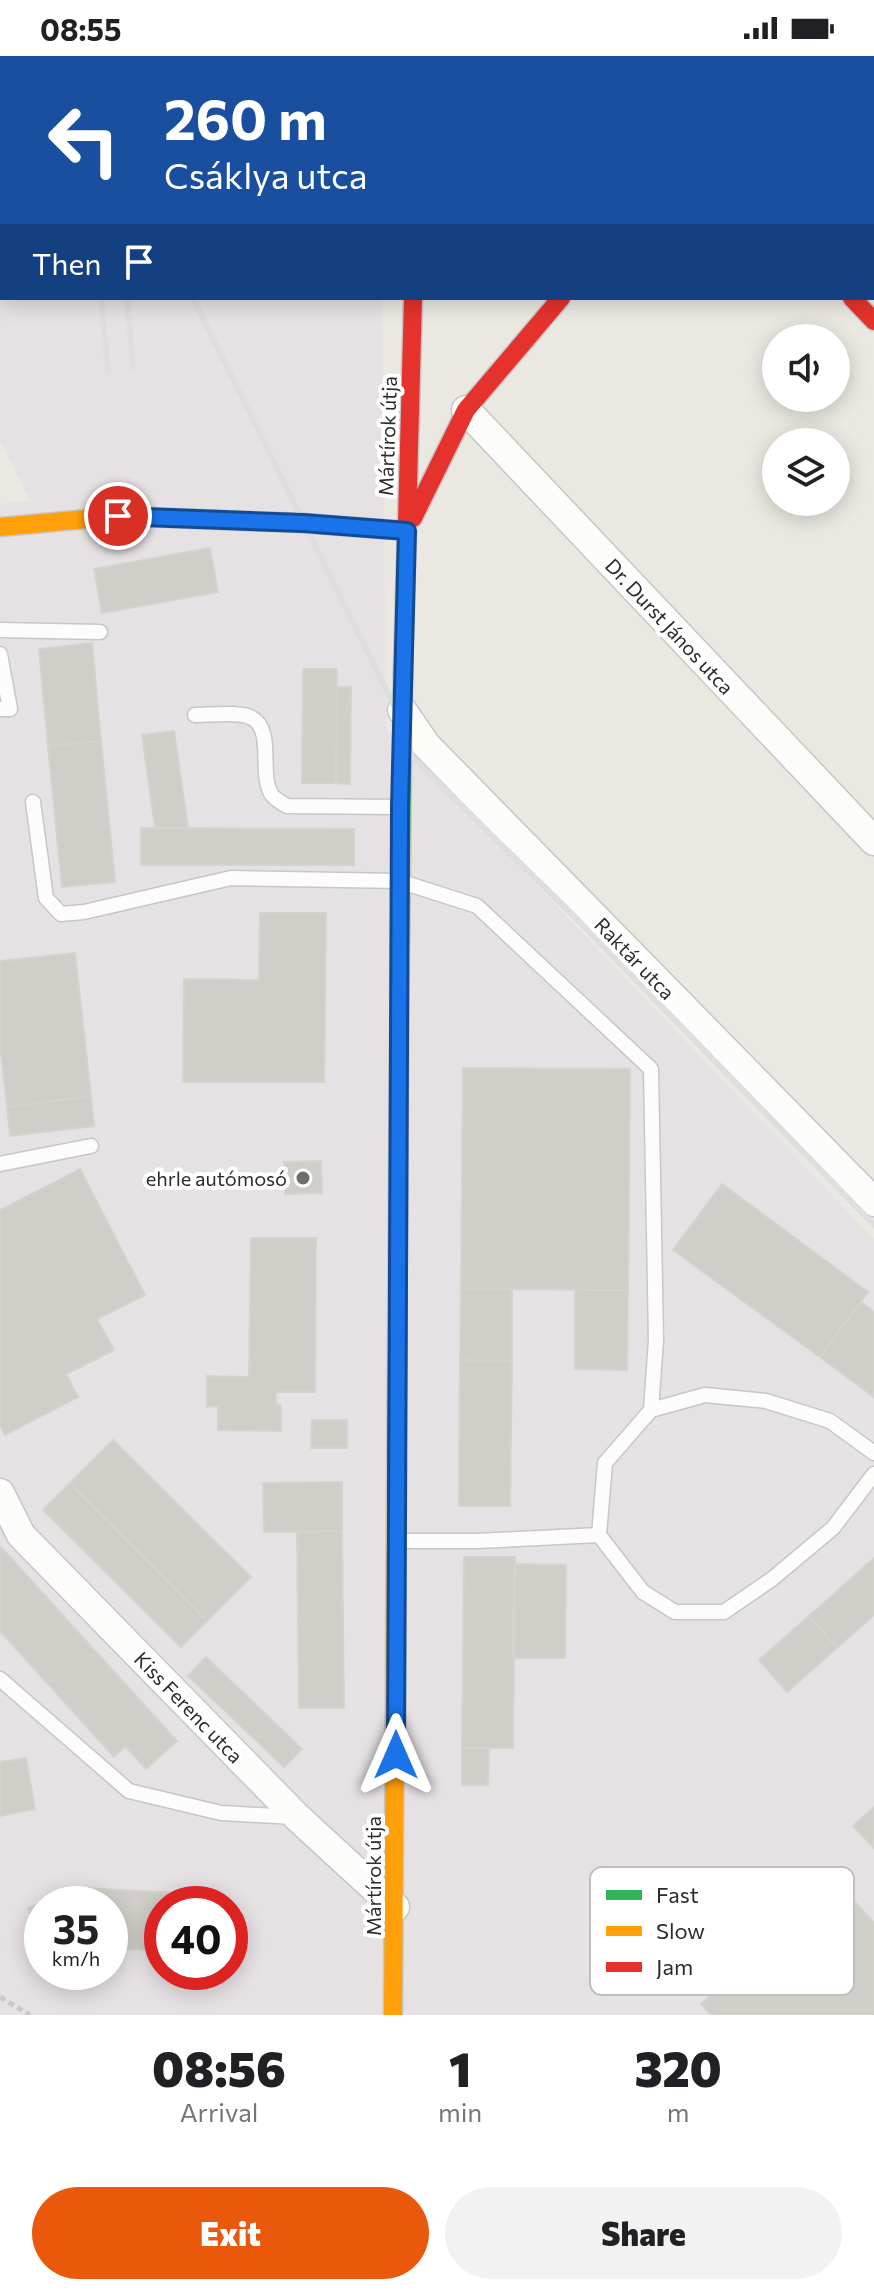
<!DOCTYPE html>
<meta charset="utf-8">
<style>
body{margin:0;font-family:Commissioner,sans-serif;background:#f2f2f2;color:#202124;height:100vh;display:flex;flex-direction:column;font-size:30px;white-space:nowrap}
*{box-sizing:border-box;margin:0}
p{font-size:26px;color:#757577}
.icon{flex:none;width:44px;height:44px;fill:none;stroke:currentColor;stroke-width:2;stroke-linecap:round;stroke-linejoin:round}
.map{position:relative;height:1959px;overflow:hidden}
.side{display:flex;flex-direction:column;background:#fff;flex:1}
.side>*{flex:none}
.hud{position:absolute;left:0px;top:0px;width:874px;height:244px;box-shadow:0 4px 20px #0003;background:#1a4fa0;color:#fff;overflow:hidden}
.tools{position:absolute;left:762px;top:268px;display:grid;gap:16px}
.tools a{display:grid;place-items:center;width:88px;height:88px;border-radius:50%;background:#fff;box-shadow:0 4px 20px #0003;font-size:40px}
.speed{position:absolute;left:24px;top:1830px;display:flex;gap:16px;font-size:40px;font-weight:700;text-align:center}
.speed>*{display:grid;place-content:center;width:104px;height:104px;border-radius:50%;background:#fff;box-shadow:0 4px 20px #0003;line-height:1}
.speed small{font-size:20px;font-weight:400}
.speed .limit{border:12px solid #d22;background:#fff;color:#111}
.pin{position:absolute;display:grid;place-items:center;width:68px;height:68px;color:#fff;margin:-34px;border:4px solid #fff;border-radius:50%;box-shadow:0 2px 8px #0007}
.me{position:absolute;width:88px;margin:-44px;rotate:0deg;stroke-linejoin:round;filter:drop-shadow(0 0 6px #0008)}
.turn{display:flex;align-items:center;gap:28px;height:168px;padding:0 32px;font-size:36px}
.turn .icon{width:104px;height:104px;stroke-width:2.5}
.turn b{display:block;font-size:56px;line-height:68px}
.then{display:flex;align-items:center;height:76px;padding:0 32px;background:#0003;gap:16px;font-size:30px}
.eta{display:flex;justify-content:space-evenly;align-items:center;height:136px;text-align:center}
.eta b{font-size:48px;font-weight:800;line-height:56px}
.button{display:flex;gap:16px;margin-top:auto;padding:16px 32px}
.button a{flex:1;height:92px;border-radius:48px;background:#ea580c;color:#fff;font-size:32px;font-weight:800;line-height:92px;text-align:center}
.button a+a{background:#f2f2f2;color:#202124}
.status{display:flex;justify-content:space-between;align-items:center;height:56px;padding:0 40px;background:#fff;direction:ltr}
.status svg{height:22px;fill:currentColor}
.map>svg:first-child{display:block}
</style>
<div class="status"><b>08:55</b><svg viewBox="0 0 49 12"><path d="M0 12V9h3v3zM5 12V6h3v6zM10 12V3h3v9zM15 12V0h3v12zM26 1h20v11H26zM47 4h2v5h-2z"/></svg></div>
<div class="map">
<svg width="874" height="1959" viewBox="0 0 874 1959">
<rect width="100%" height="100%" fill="#eae8e1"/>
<path fill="#e6e2e4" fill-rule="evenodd" d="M0 0H475L2 2V242H382L386 671 874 1183V1959H0V448L30 445 0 385ZM42 1848H110V1916H42ZM162 1848H230V1916H162Z"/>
<path fill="#cfcec8" stroke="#d5d3cd" stroke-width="2" d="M210 492 218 536 102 557 94 513Z
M92 587 101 685 48 690 39 593Z
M303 613H337L336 727H302Z
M337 631H351L350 728 336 727Z
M174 675 188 772H155L142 679Z
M101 685 115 826 62 831 48 690Z
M141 772 354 773V809H141Z
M260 857H326L324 1026H183L184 923 259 924Z
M75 897 91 1040 7 1051 0 988V905Z
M463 1012 630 1013 628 1234 461 1233Z
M91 1040 94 1070 10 1080 7 1051Z
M321 1105 322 1137 285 1138 284 1106Z
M80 1113 145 1239 97 1263 114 1294 66 1318 78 1341 5 1379 0 1369V1154Z
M722 1128 868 1236 820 1301 673 1194Z
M251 1182H316L315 1336H276V1349H281V1375L218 1374V1350L207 1351V1320L249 1321Z
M461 1233H512V1305L460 1304Z
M575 1234H628L627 1314 575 1313Z
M861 1246 874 1256V1341L820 1301Z
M460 1304 512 1305 510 1450H459Z
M312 1364H347V1392H311Z
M113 1384 251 1521 207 1565 70 1427Z
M342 1426V1475L264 1476 263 1427Z
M70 1427 207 1565 181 1591 43 1454Z
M342 1475 344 1652H299L297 1476Z
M0 1490 177 1685 146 1713 125 1690 114 1701 0 1575Z
M464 1501H515L513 1692H462Z
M874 1502V1559L837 1592 809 1560Z
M514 1508 566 1509 565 1602H513Z
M809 1560 837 1592 787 1636 759 1604Z
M206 1601 302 1693 284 1711 188 1620Z
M462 1692H489L488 1729H462Z
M26 1702 35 1753 0 1760V1706Z
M874 1751V1792L853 1770Z
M836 1825 874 1867V1959H711L701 1948Z
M85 1832 197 1838 196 1848H162V1895L110 1892V1848H42V1893L28 1852Z"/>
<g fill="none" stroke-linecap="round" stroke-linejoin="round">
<defs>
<path id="lane" d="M0 574 100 576
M0 598 10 653H0
M195 659C209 659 241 655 252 662 275 675 258 718 272 739 276 744 282 747 287 750L399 751
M33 746 46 842 61 858 84 856 231 822 399 825 477 850 651 1013 656 1284 651 1354
M0 1108 91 1090
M874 1397 830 1365 766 1345 705 1339 651 1354 605 1407 599 1479 643 1536 675 1556H724L772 1523 833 1472 874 1418
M396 1485H477L599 1479
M0 1623 129 1735 221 1757 295 1761"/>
<path id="street" d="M872 199 874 197
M466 354 874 785
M402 654 426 689 874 1146
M0 1437 21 1479 297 1761 395 1851"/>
<path id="fast" d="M399 996 403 616"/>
<path id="slow" d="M627 0 629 2
M0 471 118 460 303 467 407 475
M393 1959 396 1444"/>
<path id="jam" d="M433 2 434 0
M487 2 489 0
M852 242 874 265
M413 462 466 354 561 242
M403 616 413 242
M396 1444 399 996"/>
</defs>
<use href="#lane" stroke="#c8c6c7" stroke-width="17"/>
<use href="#street" stroke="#c8c6c7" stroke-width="31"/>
<use href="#fast" stroke="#c8c6c7" stroke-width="21"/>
<use href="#slow" stroke="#c8c6c7" stroke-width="21"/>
<use href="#jam" stroke="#c8c6c7" stroke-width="21"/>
<path stroke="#cacac9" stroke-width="5" stroke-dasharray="6 4" stroke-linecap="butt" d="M0 1941 30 1959"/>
<use href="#lane" stroke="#fcfcfa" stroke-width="14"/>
<use href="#street" stroke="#fcfcfa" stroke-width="28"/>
<use href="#fast" stroke="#30b455" stroke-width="18"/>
<use href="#slow" stroke="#ff9f0a" stroke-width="18"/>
<use href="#jam" stroke="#e5322d" stroke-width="18"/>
<path stroke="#dededf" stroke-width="6" d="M31 0 32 2
M49 0 50 2
M76 0 77 2
M102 0 103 2
M101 242 108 316
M127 242 133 312
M193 242 402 666 412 701 573 859 874 1169"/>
</g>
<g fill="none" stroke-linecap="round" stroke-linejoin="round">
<defs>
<path id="route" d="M118 460 303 467 407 475 400 751 396 1699"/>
</defs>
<use href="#route" stroke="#114b97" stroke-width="20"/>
<use href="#route" stroke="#1a73e8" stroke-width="14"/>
</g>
<circle fill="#6e6d6b" stroke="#fff" stroke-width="3" cx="303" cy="1122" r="8"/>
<g text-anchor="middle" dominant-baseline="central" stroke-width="8" stroke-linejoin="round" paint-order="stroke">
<g font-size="20" fill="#2b2b2b" stroke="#fff">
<text transform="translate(387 380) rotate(-88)">Mártírok útja</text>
<text transform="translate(670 570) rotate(47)">Dr. Durst János utca</text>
<text transform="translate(635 902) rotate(46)">Raktár utca</text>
<text transform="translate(189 1651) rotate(46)">Kiss Ferenc utca</text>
<text transform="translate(373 1820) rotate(-90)">Mártírok útja</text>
</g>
<g font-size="20" fill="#2b2b2b" stroke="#fff" text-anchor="end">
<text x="287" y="1122">ehrle autómosó</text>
</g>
</g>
<rect x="590" y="1811" width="264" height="128" rx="12" fill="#fff" stroke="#bfbfbf" stroke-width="2"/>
<rect x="606" y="1834" width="36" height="10" fill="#30b455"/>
<rect x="606" y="1870" width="36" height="10" fill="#ff9f0a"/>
<rect x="606" y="1906" width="36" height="10" fill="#e5322d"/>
<g font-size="22" fill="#2b2b2b">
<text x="656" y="1847">Fast</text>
<text x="656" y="1883">Slow</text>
<text x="656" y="1919">Jam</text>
</g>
</svg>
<div class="tools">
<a><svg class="icon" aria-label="sound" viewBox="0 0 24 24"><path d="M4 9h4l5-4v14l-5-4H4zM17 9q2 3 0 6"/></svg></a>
<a><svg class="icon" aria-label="layers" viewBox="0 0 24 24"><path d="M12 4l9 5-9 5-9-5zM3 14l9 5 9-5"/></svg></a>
</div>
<div class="speed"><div>35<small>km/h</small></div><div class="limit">40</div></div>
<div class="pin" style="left:118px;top:460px;background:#d93025"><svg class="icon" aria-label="arrive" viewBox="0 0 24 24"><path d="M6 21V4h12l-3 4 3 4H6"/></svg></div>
<svg class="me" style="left:396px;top:1699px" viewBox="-20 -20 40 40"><path d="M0-17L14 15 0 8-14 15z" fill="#1a73e8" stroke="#fff" stroke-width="4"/></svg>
<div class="hud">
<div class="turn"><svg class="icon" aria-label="left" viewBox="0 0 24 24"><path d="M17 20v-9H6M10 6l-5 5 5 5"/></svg><div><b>260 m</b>Csáklya utca</div></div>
<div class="then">Then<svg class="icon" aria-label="arrive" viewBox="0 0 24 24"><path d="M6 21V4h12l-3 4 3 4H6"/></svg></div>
</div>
</div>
<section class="side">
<div class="eta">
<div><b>08:56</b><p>Arrival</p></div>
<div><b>1</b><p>min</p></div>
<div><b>320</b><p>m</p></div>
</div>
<div class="button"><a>Exit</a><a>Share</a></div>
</section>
